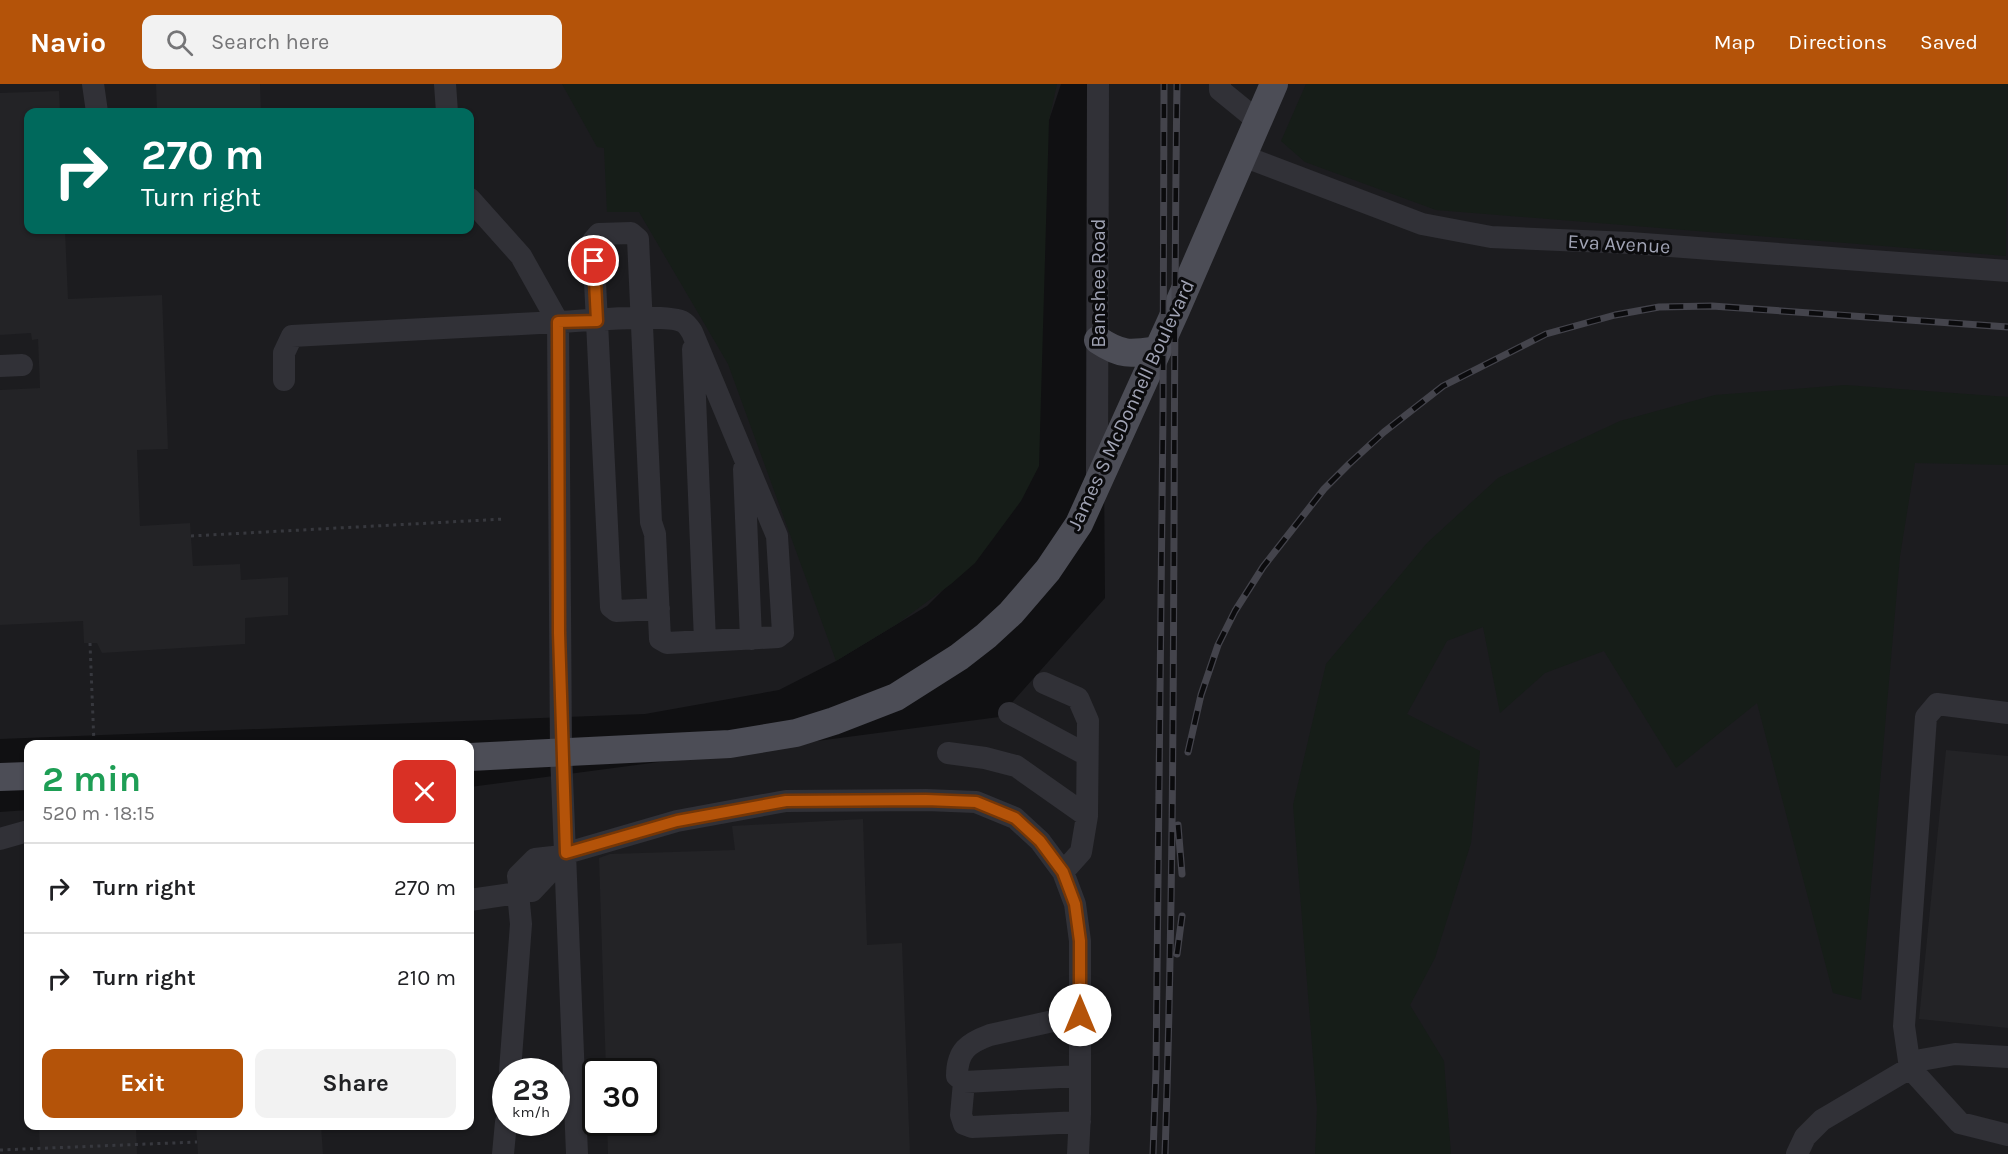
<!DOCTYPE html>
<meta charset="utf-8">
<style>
body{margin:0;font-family:Karla,sans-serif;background:#f2f2f2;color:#202124;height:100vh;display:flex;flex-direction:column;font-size:22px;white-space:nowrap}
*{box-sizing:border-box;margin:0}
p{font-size:20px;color:#757577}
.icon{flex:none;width:33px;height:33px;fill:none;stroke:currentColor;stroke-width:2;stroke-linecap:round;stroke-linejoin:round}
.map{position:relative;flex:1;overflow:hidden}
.details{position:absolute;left:24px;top:656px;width:450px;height:390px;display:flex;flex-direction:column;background:#fff;border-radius:12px;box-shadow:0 2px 4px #0004}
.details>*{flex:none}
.banner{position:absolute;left:24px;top:24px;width:450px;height:126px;border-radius:12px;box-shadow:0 2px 4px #0004;background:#00695c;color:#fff;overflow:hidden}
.speed{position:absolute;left:492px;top:974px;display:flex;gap:12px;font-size:30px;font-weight:700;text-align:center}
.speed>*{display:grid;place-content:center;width:78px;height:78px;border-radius:50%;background:#fff;box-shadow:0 2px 4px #0004;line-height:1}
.speed small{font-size:15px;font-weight:400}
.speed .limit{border:3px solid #111;border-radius:9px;background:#fff;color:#111}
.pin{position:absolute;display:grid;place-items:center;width:51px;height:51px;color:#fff;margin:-26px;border:3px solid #fff;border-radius:50%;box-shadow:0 2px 6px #0007}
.me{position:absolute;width:66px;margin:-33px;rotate:0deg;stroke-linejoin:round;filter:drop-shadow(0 0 4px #0008)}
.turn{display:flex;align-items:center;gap:21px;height:126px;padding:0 18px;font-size:27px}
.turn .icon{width:78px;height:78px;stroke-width:2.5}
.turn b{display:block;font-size:42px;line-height:51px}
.round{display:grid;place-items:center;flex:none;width:63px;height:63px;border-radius:12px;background:#f2f2f2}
.headline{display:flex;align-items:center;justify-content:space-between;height:102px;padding:0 18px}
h1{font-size:36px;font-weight:700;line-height:45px;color:#1e9e55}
.action{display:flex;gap:12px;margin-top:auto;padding:12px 18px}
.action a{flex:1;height:69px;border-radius:12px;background:#b45309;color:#fff;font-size:24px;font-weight:700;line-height:69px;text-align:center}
.action a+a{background:#f2f2f2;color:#202124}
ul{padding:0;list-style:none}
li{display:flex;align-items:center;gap:18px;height:90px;padding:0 18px;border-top:2px solid #e0e0e0}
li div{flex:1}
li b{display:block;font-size:22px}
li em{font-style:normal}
header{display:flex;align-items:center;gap:36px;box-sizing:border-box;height:84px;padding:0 30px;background:#b45309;color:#fff}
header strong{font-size:28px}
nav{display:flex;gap:33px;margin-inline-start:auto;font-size:21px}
.search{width:420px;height:54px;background:#f2f2f2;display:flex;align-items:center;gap:15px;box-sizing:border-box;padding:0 21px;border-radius:12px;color:#757577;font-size:22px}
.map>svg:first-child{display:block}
</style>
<header>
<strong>Navio</strong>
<div class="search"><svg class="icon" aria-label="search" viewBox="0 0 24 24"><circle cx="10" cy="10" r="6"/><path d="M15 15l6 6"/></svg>Search here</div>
<nav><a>Map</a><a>Directions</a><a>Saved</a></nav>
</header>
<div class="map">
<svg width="2008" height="1070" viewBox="0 0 2008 1070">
<rect width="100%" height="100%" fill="#101012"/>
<path fill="#1c1c1f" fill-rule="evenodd" d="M0 0H1061L1049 36 976 473 927 522 836 577 779 606 645 630 0 655ZM28 28H470V146H28Z
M1101 0H2008V1070H0V728L28 726V1041H470V703L999 633 1105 514ZM506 987H556V1038H506ZM596 987H646V1038H596Z"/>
<path fill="#161d18" d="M562 0H1057L1049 36 1039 382 1021 417 975 479 951 500 897 540 836 577 728 280 639 128H607L604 64 597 63Z
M1306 0H2008L2006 172 1436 126 1305 78 1281 57Z
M1845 301 2008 313V381L1915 379 1900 472 1861 916 1833 909 1757 619 1676 684 1604 567 1545 589 1500 629 1483 543 1447 557 1407 630 1480 667 1471 759 1435 874 1410 921 1444 977 1451 1070H1315L1317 1024 1293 721 1326 580 1427 459 1498 394 1620 337 1715 311Z"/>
<path fill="#232326" d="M156 0H260L261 28H157Z
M59 7 60 28H28V146H65L68 215 162 211 168 365 137 366 140 442 190 439 193 482 240 480 241 496 288 493V531L245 534V560L102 569 97 559H84L83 537 0 541V306L40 304 38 255 32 256 31 249 0 251V9Z
M1946 666 2008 672V944L1919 935Z
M863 735 867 861 902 859 910 1070H608L607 1038H646V987H606L599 774 610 770 735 766 732 742Z
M39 1041H136L137 1070H40Z
M196 1041H321L323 1070H198Z"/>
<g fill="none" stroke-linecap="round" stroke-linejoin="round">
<path stroke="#37383e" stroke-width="3" stroke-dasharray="3 4.5" stroke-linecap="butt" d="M191 452 504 435
M90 559 94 660
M0 1066 197 1058"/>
<path stroke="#313137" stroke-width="22" d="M93 0 97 28
M445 0 447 28
M1220 0V6L1258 37
M1243 72 1422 140 1491 153 1630 159 2008 187
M470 115 521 172 558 238 561 669 577 1070
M693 265 705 557
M0 282 22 281
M284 296V269L292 252 558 238C580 237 669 229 683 238 687 240 690 245 692 248L777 452 783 549 778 553 667 559 660 555 655 450 651 438 638 155 631 149 599 150 593 157 611 523 616 527 659 525
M744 385 751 555
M1097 394 1098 0
M1044 599 1078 614 1088 637 1087 732 1081 768 1063 788
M1009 629 1087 671
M2008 629 1937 620 1926 633 1904 942 1910 984 1960 1039 2008 1051
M948 669 985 674 1016 682 1087 732
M0 755 28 747
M520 806 518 792 535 775 553 773 677 737 786 717 926 716 976 718 1015 734 1040 757 1063 788 1075 820 1080 857V1030L1078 1070
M470 816 518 809 520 806 532 807 548 790 553 773
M1080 931 990 951C968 959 957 967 957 992L964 998 1080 992
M510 987 521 840 518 809
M964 998 961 1031 964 1040 972 1043 1080 1038
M503 1070 506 1038
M1797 1070 1805 1053 1822 1036 1910 984 1921 976 1955 970 2008 973"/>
<path stroke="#4c4d56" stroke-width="28" d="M1098 256C1122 272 1131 270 1158 266
M470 673 730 660 796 649 834 637 896 613 959 573 986 552 1011 529 1048 486 1079 440 1176 226 1274 0
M0 693 28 692"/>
<defs>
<path id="rail" d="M1188 668 1201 611 1218 561 1235 527 1263 483 1324 405 1349 380 1384 348 1443 302 1546 250 1615 231 1659 223 1712 222 2008 243
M1178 741 1182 790
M1177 870 1182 832
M1153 1070 1156 986 1163 328 1164 0
M1165 1070C1177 714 1172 357 1177 0"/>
</defs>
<use href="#rail" stroke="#44444c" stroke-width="7"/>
<use href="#rail" stroke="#0b0b0d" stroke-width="4.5" stroke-dasharray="14" stroke-linecap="butt"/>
</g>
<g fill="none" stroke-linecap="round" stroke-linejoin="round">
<defs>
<path id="route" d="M594 177 597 237 558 238 559 549 566 769 677 737 786 717 926 716 976 718 1015 734 1040 757 1063 788 1075 820 1080 857V931"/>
</defs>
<use href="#route" stroke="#753606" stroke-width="15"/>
<use href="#route" stroke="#b45309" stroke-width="10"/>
</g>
<g text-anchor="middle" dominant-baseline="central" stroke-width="6" stroke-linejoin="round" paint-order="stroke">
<g font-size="20" fill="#a0a3b4" stroke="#0b0b0d">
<text transform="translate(1619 160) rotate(3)">Eva Avenue</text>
<text transform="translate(1098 199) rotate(-90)">Banshee Road</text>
<text transform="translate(1131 321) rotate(-65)">James S McDonnell Boulevard</text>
</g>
</g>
</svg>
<div class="speed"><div>23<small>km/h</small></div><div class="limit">30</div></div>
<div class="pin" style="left:594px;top:177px;background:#d93025"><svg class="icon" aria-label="arrive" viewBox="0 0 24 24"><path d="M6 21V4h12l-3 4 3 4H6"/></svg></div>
<svg class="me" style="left:1080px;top:931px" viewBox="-20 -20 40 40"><circle r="19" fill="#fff"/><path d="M0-13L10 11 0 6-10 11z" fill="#b45309"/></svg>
<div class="banner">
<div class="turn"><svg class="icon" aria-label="right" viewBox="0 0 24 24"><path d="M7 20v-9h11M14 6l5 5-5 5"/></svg><div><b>270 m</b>Turn right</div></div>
</div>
<section class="details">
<div class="headline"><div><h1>2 min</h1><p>520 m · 18:15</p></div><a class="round" style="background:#d93025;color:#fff"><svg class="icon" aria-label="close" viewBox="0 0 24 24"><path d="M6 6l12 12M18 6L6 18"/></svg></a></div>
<ul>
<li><svg class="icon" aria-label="right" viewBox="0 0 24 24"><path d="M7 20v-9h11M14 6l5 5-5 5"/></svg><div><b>Turn right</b></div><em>270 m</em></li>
<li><svg class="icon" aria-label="right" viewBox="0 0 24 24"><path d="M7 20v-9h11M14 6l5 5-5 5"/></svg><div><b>Turn right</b></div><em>210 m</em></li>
</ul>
<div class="action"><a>Exit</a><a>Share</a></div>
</section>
</div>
